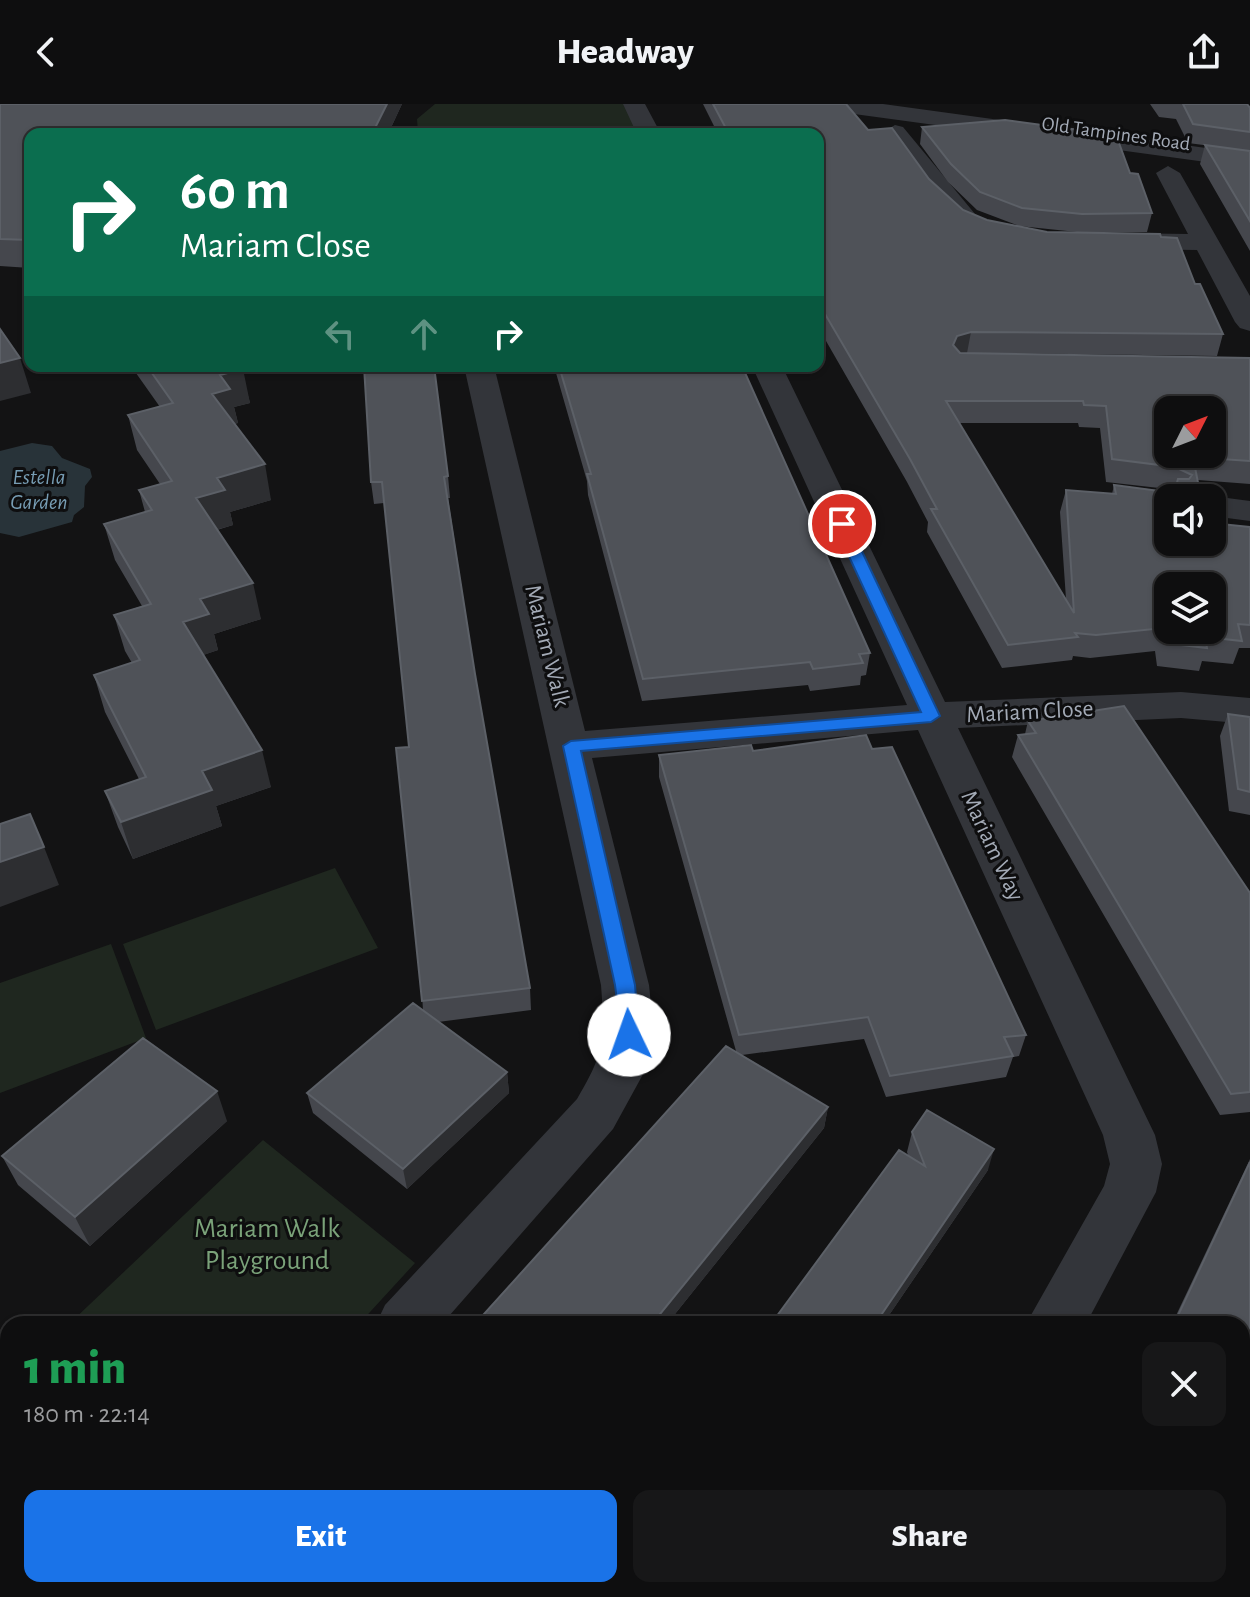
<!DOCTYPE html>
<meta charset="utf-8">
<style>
body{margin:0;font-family:"Alegreya Sans",sans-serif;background:#171718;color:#f1f3f6;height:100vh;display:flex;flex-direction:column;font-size:30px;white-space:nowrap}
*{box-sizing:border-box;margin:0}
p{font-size:26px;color:#9b9c9e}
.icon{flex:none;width:44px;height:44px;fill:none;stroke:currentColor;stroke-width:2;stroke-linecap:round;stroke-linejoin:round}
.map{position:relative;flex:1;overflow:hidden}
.side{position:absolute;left:0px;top:1212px;width:1250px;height:282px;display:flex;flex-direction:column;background:#0e0e0f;border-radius:24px 24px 0 0;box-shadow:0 2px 6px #0004,0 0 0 2px #2e2e2f}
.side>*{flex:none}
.top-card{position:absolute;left:24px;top:24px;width:800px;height:244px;border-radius:16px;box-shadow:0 2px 6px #0004,0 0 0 2px #2e2e2f;background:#0b6e4f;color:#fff;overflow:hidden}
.needle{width:52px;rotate:48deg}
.buttons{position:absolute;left:1154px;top:292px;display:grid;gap:16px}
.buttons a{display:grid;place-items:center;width:72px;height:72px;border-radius:16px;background:#0e0e0f;box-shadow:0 2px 6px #0004,0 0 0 2px #2e2e2f;font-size:40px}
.pin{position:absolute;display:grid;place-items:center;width:68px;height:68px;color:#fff;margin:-34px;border:4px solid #fff;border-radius:50%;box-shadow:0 2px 8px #0007}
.me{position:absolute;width:88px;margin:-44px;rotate:357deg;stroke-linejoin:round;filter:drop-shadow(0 0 6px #0008)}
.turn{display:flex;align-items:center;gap:28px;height:168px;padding:0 24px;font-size:36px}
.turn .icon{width:104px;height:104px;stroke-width:2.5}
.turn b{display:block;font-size:56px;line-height:68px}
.lanes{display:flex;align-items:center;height:76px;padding:0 24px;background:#0003;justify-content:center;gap:40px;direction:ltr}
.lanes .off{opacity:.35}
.round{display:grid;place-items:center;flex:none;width:84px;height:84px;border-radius:16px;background:#171718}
.headline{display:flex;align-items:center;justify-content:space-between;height:136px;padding:0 24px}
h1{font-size:48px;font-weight:800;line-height:60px;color:#1e9e55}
.action{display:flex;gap:16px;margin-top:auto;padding:16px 24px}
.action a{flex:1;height:92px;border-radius:16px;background:#1a73e8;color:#fff;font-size:32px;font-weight:800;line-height:92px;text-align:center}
.action a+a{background:#171718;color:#f1f3f6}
header{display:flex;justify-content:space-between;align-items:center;height:104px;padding:0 24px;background:#0e0e0f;font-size:36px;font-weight:800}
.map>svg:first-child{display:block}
</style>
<header><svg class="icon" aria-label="back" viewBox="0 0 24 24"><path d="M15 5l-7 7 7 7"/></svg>Headway<svg class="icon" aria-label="share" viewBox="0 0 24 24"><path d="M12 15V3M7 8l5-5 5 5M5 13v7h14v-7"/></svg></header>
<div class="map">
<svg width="1250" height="1493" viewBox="0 0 1250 1493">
<rect width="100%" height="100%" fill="#131314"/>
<path fill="#1f271f" d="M435 0H630L645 30H418L417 15Z
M335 764 378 844 156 926 123 840Z
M111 840 146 934 0 989V879Z
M263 1036 415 1159 359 1220H69Z
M8 1278V1486H113L106 1493H0V1286Z"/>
<path fill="#283339" d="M32 339 52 342 62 354 90 365 92 373 85 382 84 403 74 411 72 418 19 433 0 429V347Z"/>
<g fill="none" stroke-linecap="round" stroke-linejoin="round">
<path fill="#33353a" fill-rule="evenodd" d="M623 0H645L661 30H637Z
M821 0H883L1250 50V64L832 7Z
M895 21 903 23 975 110 1002 127 998 133H980L957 122 883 28Z
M1168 62 1180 69 1250 192V227L1240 224 1235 218 1197 146 1117 145 1108 143 1104 137 1108 131 1117 129 1188 130 1156 69Z
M464 262H494L585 627 907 601 752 262H782L945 598 1181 588 1250 594V620L1181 614 958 624 1155 1031 1162 1060 1156 1088 1086 1220H1026L1104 1082 1110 1060 1103 1031 918 626 592 654 649 881 654 931 647 963 613 1025 442 1220H376L385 1201 577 995C605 948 605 935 601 881Z
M1212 392 1250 397V417L1212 412V394H1203Z
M128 1486H196L194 1493H125Z
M870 1486H936L934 1493H867Z"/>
</g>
<path fill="#45474d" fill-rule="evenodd" d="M0 0H402L388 30H30V164L0 162Z
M703 0H846L868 26 929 75 963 106 987 116 1019 122 977 106 948 78 920 40 922 23 1130 69 1152 109 1147 128H1077L1019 122 1047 128 1161 133 1195 180 1223 230 1217 252 990 249 1250 254V380L1198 376 1168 438 1250 423V544H1239L1233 560 1202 557 1199 567 1157 562 1155 547 1090 554 1073 552 1072 556 1002 564 927 428 928 418 907 378 818 223V30H718ZM959 319H1078L1079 323 1100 324 1106 378 1168 385 1174 388 1114 381 1112 390 1066 386 1060 408 1066 495Z
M1150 0H1247L1250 4V147L1200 60 1205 41 1211 42 1188 39 1176 15 1159 13Z
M131 262H240L250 299 234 303 238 319 234 320 271 396 230 408 233 421 217 426 261 515 214 530 218 546 203 551 271 683 216 702 222 722 133 755 118 723 105 687 139 675 105 608 94 571 132 559 125 547 114 511 142 502 115 456 104 420 145 408 139 386 160 380 137 346 128 311 160 303Z
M554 262H742L870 549 866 571 861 572 860 581 810 587 808 581 642 597 588 391 587 377Z
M448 372 450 394H448L475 570 530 884 531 906 438 918 507 968 509 989 407 1085 313 1009 307 989 423 907 409 643 384 399 374 400 371 378Z
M1228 610 1250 613V711L1229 707 1220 632Z
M1028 617 1250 789V1008L1220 1011 1012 653 1018 631 1025 630Z
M872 645 1026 931 1019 952 1013 953 1006 973 886 993 864 935 742 951 828 1003 824 1024 667 1220H475L736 947 659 673V651L753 647Z
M227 1017 90 1142 18 1081 2 1052Z
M912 1028 988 1066 883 1220H771L908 1051 907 1048Z
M1250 1055V1459L1242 1220H1172Z
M573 1486H714L709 1493H574Z"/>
<path fill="#2d2e31" d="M387 0H402L388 30H372Z
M971 228 967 249 954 253 953 241 957 232Z
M20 254 31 289 0 297V259Z
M243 265 250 299 234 303 238 319 219 324 212 290 220 271Z
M265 360 271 396 230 408 233 421 205 429 196 394 217 374Z
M253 479 261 515 214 530 218 546 192 555 183 518 200 495Z
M262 646 271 683 216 702 222 722 133 755 121 718 202 667Z
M44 743 59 781 0 803V758Z
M507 968 509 989 407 1085 403 1065Z
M217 987 227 1017 90 1142 75 1113Z
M828 1003 824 1024 667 1220H652Z
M994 1045 988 1066 883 1220H875Z
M462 1486H472L474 1491 472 1493H456Z
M705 1486H714L709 1493H701Z"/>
<path fill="#4f5258" stroke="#5c6067" stroke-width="2" fill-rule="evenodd" d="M0 0H387L372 30H30V136L0 135Z
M713 0H846L868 26 892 24 929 75 963 106 987 116 1047 128 1160 130 1161 133 1177 134 1195 180H1200L1223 230 971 228 957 232 953 241 960 249 1250 254V357L1193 353 1201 394H1168V438H1212V419L1250 423V521L1238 520 1242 537 1205 533 1207 544 1165 539 1163 524 1096 531 1075 529 1078 533 1008 541 931 405H937L910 355 818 198V30H729ZM946 297H1083L1084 301 1106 302 1112 355 1175 363 1192 371 1189 375H1178L1174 389 1114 381 1116 390 1066 386 1074 509ZM1168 306H1212V350H1168ZM1168 482H1212V526H1168Z
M1183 0H1247L1250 4V28L1193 20Z
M1005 16 1116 31 1130 69 1138 70 1152 109 1082 110 1022 104 980 88 951 60 922 23Z
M1205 41 1250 47V117Z
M0 225 20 254 0 259Z
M147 262H240L243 265 220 271 230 285 212 290 265 360 217 374 225 386 196 394 253 479 200 495 209 510 183 518 262 646 202 667 212 686 121 718 105 687 146 673 94 571 140 556 114 511 151 500 104 420 152 406 139 386 172 377 128 311 173 299Z
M364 262H434L448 372 444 373 475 570 530 884 422 897 396 644 409 643 382 378H371Z
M559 262H742L870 549 859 550 863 559 813 565 810 558 643 575 587 370H591Z
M1124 602 1250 789V988L1231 990 1018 631 1036 629 1028 617Z
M1228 610 1250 613V688L1238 685Z
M866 631 872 645 892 643 1026 931 1004 933 1013 952 890 972 868 913 739 931 659 651 751 641 753 647Z
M30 710 44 743 0 758V720Z
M413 899 507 968 403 1065 307 989Z
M143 934 217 987 75 1113 2 1052Z
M726 942 828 1003 652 1220 646 1217 644 1220H475Z
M927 1006 994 1045 875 1220H771L899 1046 925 1062 912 1028Z
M1250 1058V1460L1242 1478V1220H1174Z
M254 1486H462L456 1493H248Z
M584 1486H705L701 1493H593Z
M1092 1486H1238L1235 1493H1089Z"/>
<path fill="#1a73e8" stroke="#114b97" stroke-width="2" d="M842 416 849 420 940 612 931 618 581 647 635 881 639 931 636 937H622L615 881 563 642 571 637 921 608 834 420Z"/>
<g text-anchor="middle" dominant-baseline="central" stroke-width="6" stroke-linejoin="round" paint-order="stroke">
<g font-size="20" fill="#a3aab6" stroke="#0e0e0f">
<text transform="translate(1116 30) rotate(8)">Old Tampines Road</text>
</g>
<g font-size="22" font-style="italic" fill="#779db4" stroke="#0e0e0f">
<text x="39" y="373">Estella<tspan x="39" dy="25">Garden</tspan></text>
</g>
<g font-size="24" fill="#a3aab6" stroke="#0e0e0f">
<text transform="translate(547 542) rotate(76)">Mariam Walk</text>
<text transform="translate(1030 608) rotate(-3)">Mariam Close</text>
<text transform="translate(992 742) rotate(65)">Mariam Way</text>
</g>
<g font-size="28" fill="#7aa279" stroke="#0e0e0f">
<text x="267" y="1125">Mariam Walk<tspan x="267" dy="32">Playground</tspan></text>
</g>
</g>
</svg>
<div class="buttons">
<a><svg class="needle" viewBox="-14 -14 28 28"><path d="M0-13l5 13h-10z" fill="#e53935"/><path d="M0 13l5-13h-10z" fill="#9b9c9e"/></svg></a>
<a><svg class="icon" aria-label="sound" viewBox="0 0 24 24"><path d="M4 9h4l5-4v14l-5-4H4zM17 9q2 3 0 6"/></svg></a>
<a><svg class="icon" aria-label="layers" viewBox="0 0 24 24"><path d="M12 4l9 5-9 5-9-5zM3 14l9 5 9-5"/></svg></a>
</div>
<div class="pin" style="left:842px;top:420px;background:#d93025"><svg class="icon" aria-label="arrive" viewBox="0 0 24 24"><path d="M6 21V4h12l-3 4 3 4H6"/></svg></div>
<svg class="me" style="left:629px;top:931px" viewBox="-20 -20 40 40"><circle r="19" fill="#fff"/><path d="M0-13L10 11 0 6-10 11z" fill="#1a73e8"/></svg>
<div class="top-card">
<div class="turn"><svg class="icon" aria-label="right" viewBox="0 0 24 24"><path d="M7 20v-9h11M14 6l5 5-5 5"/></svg><div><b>60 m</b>Mariam Close</div></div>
<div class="lanes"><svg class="icon off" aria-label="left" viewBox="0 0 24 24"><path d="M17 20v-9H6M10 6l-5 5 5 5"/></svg><svg class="icon off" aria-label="ahead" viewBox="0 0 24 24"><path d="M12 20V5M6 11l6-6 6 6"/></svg><svg class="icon" aria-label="right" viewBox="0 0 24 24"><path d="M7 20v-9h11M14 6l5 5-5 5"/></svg></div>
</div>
<section class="side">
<div class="headline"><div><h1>1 min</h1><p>180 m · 22:14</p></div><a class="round"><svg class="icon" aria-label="close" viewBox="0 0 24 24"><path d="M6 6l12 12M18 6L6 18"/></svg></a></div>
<div class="action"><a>Exit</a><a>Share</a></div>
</section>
</div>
